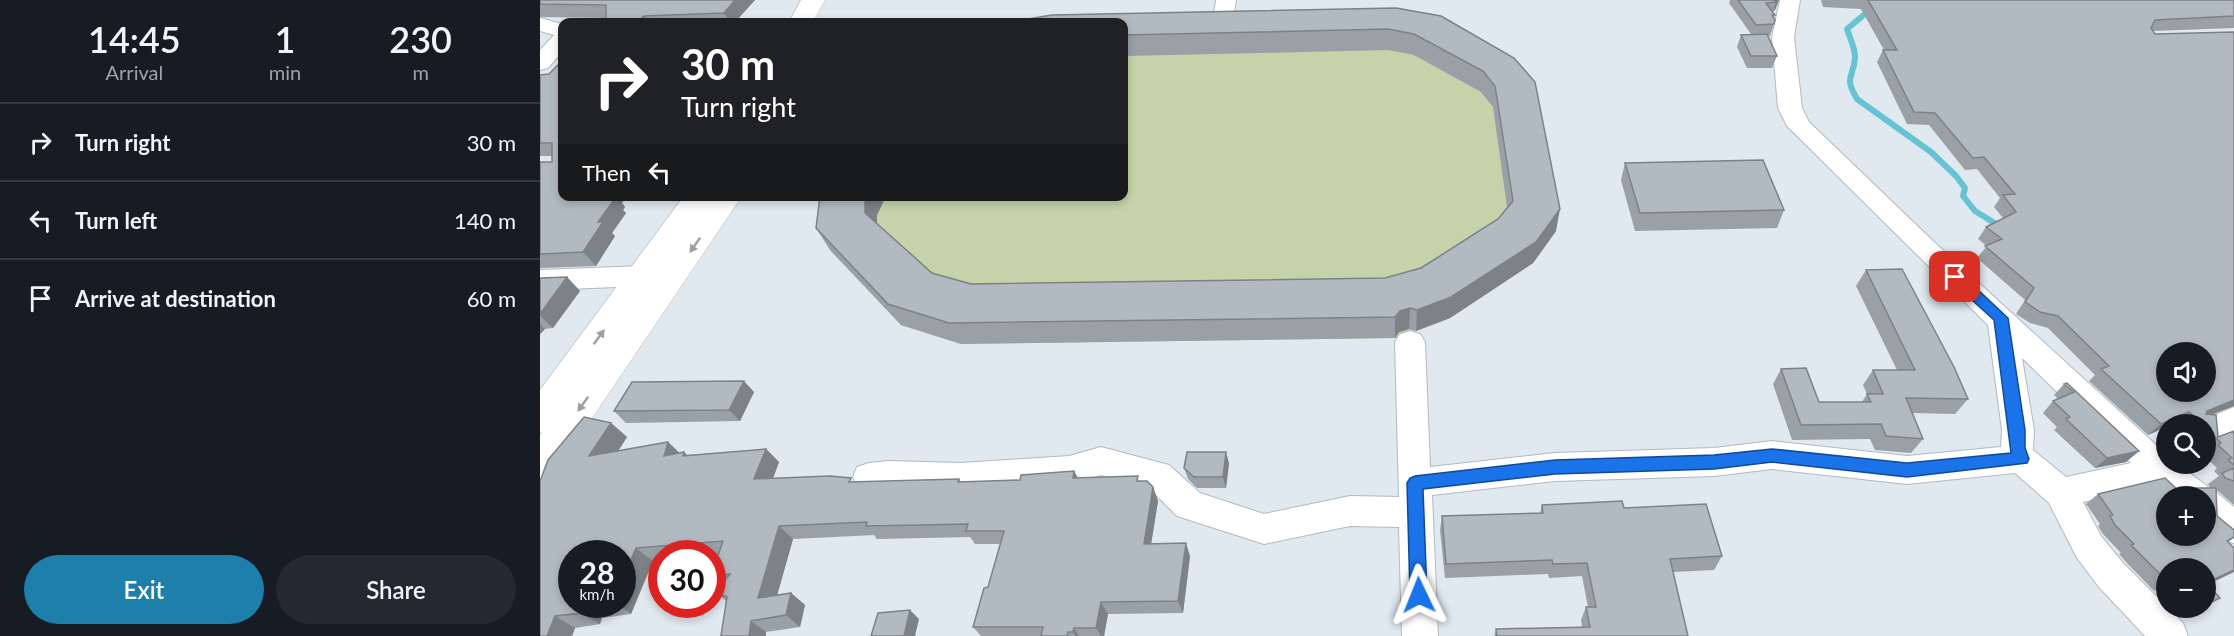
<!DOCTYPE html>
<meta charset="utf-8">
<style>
body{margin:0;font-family:Lato,sans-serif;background:#242831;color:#f1f3f6;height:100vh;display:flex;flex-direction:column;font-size:22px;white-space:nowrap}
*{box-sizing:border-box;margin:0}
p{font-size:20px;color:#9ea1a6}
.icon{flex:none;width:33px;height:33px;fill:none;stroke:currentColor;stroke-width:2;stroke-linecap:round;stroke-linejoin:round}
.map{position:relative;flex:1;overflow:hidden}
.panel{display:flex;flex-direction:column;background:#171b24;width:540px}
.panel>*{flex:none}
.top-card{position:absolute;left:18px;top:18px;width:570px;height:183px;border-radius:12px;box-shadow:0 3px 9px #0003;background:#202124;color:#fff;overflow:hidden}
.buttons{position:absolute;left:1616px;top:342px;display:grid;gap:12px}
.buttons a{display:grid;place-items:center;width:60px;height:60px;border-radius:50%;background:#171b24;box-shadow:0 3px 9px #0003;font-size:30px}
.speed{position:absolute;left:18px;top:540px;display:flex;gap:12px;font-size:30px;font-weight:700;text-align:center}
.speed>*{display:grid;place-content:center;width:78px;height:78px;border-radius:50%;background:#171b24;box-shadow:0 3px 9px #0003;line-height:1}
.speed small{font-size:15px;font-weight:400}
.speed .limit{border:9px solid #d22;background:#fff;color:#111}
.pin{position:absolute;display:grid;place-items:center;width:51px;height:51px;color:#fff;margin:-26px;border-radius:12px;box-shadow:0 3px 9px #0006}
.me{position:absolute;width:66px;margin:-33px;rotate:358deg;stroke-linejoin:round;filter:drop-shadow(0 0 4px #0008)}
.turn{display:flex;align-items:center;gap:21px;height:126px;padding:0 24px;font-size:27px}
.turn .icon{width:78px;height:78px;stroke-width:2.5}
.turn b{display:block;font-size:42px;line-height:51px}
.then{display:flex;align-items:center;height:57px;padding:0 24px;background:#0003;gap:12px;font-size:22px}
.eta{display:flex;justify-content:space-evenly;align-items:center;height:102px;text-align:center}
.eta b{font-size:36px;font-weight:600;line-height:42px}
.cta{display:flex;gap:12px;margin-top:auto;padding:12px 24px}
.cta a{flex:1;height:69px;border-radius:36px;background:#1d80ab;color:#fff;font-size:24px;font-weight:600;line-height:69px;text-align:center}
.cta a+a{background:#242831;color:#f1f3f6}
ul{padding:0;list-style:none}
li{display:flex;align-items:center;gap:18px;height:78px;padding:0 24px;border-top:2px solid #363941}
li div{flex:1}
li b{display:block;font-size:22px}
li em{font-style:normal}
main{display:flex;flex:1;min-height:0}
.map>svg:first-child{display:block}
</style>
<main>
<section class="panel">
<div class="eta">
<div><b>14:45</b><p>Arrival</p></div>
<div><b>1</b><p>min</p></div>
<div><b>230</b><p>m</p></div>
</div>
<ul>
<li><svg class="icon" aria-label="right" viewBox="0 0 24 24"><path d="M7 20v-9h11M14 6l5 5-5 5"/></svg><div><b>Turn right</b></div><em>30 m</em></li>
<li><svg class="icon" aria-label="left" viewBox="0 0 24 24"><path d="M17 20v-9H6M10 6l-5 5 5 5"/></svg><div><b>Turn left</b></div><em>140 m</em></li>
<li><svg class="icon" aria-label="arrive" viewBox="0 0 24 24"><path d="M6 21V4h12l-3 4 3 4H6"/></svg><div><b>Arrive at destination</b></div><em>60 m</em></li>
</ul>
<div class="cta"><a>Exit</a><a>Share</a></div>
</section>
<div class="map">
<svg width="1694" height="636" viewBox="0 0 1694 636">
<rect width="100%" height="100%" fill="#e0e8f0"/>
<path fill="#c4d3a9" d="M856 30 992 103 1016 231 993 263 910 318 856 338 421 344 361 325 290 250 293 219 304 197 584 196V35Z"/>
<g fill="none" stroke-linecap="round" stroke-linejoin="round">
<path stroke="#65c3d3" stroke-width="6" d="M1332 8 1307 29C1310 38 1315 48 1315 57 1314 79 1303 75 1317 99L1391 152 1416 176 1425 188 1423 196 1435 211 1461 227"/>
<defs>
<path id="street" d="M676 0H696L693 20 690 24 683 26 676 24 673 20Z
M1240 0H1260L1254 37 1262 108 1269 122 1394 242 1626 454V464H1637L1667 486 1669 491 1677 493 1694 507V543L1682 539 1665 524V496H1631L1616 485 1543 502 1561 536 1583 563 1643 623 1648 636H1605L1559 587 1537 558 1509 503 1475 473 1367 484 1232 469 1174 476 1015 481 892 495 898 636H862L859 527 810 526 724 544 637 516 608 487 561 475 529 484 421 491 349 489 329 491 317 487 313 477 317 467 329 463 349 461 421 463 529 456 561 447 629 465 660 493 724 514 810 496 859 497 855 342 860 334 870 331 880 334 885 342 890 467 1015 453 1174 448 1232 441 1367 456 1461 447 1462 430 1448 325 1247 126 1238 108 1232 37ZM1482 358 1591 463 1526 477 1493 450 1494 430Z
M0 18 22 24V52L8 68 0 70V50L14 35 0 31Z
M103 266 113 269 117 276 113 283 103 286 0 290V270Z
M1694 407V434L1665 446V424H1654Z"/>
<path id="secondary" d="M261 0H285L273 22H249Z
M144 196H202L13 476 0 481V435L2 432 0 433V390Z"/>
</defs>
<use href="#street" stroke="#b2b9c1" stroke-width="2"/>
<use href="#secondary" stroke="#b2b9c1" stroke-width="1"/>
<use href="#street" fill="#fff" fill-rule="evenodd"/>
<use href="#secondary" fill="#fff" fill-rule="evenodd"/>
</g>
<path fill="#99a0a6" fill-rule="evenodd" d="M0 0H215L195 22H66V18L0 17Z
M1190 0H1239L1235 10 1233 11V12L1235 15 1234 17V24L1230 36H1228L1237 56 1232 68H1207L1197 47 1201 35 1211 34 1189 3Z
M1281 0H1694V28L1613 31 1672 415 1678 437 1694 431V505L1678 491H1676L1677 516 1694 530V538L1688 542 1626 568V596L1619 589 1614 591 1585 561 1579 554 1581 553 1563 534 1558 526 1560 524 1546 504 1558 494 1640 492 1670 488 1668 484 1679 476 1674 471 1677 468 1665 457V455L1667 454 1665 452V424H1637L1636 423 1626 424V427L1608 435 1549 381 1555 375 1508 328 1490 323 1476 314 1485 300 1437 258 1447 246 1438 239 1446 227 1463 218 1454 207 1460 198 1437 169 1425 170 1389 125 1367 124 1337 62 1343 50H1344L1321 9 1283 7Z
M856 8 974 58 1016 231 993 263 910 318 876 331 869 329 859 332 855 338 421 344 361 325 290 250 276 228 280 196H346L337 215V224L392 273 431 284 845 278 881 268 958 219 967 207 953 107 941 92 874 55 848 50 584 56V22Z
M9 74 82 203 85 207 83 210 86 213 72 233 75 236 56 266 0 268V162H12V156H0V75Z
M1085 163 1244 210 1237 228 1095 231 1081 180Z
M1326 270 1428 399 1415 414 1372 413 1383 439 1371 453 1335 450 1330 439 1252 440 1233 384 1241 369 1279 402H1322L1327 394 1323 385 1333 370H1357L1316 286Z
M27 277 40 291 13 328 5 329 0 334V278Z
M1524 384 1599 451 1586 462 1555 468 1514 430 1517 427 1503 413 1513 401 1518 399 1514 395Z
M214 392 200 421 86 423 74 411Z
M71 423 87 437 78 451 140 453 147 455 226 449 239 462 233 478 315 482 419 479 421 482 480 480 534 471 538 478 600 481 613 487 618 501 611 544 650 556 643 613 568 614 564 636H441L433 627 448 587 460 544H435L430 537 337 539 334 535 253 539 237 595 251 593 265 605 260 627 226 632V636H181L186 601 175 592 182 584 172 577V573L178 555 172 556V554H122V560L113 561 91 614 62 618 60 624 35 628 32 636H0ZM82 554V604H32Z
M689 463 686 488H657L648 479 644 468Z
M1002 505 1084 508 1182 556 1174 570 1133 572 1148 636H954L956 629 1042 627 1041 620 1046 607H1048L1042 576 1009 578 1008 574 905 578 900 530 902 516 1000 513Z
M1637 608H1663L1646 617Z"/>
<path fill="#7d8287" d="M195 0H215L195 22H190L184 13Z
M1234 0H1239L1235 10 1233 11 1236 2Z
M104 16 109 22H97Z
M69 196H87L82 203 85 207 83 210 86 213 72 233 75 236 56 266 43 252 69 200Z
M325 196H346L337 215V235L325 213Z
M1020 209 1016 231 993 263 910 318 876 331 877 310Z
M27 277 40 291 13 328 0 316V314Z
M870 308 869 329 859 332 855 338V317L860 311Z
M0 324 5 329 0 334Z
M204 381 214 392 200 421 189 410Z
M1694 400V406L1658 420 1667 411Z
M1649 412 1636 423 1633 424H1626V427L1608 435 1621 424Z
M71 423 87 437 66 470 49 456Z
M128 442 143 456 144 452 159 466 124 456Z
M226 449 239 462 228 492 214 479Z
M1599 451 1586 462 1555 468 1567 458Z
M686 452 689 463 686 488 683 477Z
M534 471 541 484 533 478Z
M613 487 618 501 609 557 604 544Z
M239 526 253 539 233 610 218 598Z
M646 543 650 556 643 613 638 601Z
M96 548 113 561 91 614 77 604H82V580Z
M1694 570V572L1665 586V584Z
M251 593 265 605 260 627 246 615Z
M561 602 568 614 564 636H561L556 628Z
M43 606 62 618 60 624 41 613Z
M1660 608H1663L1646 617Z
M370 610 379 619 375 636H364Z
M15 616 35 628 32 636H7Z
M211 621 226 632V636H209Z
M534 628 539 636H536L533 632Z"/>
<path fill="#b2bac1" stroke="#7d8287" stroke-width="1.5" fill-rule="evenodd" d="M0 0H195L184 13 104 16 97 22H66V5L0 4Z
M1198 0H1234L1236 2 1226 3 1235 15H1232L1235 20 1234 24 1216 25Z
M1328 0H1694V16L1615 20 1611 28 1615 34 1694 32V400L1667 411 1666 414 1676 415 1678 437 1694 431V465L1688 460 1692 458 1678 445 1681 443 1665 427V424H1662L1649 412 1621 424 1561 369 1569 366 1518 316 1500 312 1485 302 1494 288 1445 246 1462 239 1446 227 1476 212 1463 195 1475 194 1444 157 1433 158 1395 113 1374 112 1343 50H1357ZM1626 352H1665V392H1626Z
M856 8 901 16 974 58 995 82 1020 209 996 242 911 297 877 310 870 308 860 311 855 317 409 323 348 304 276 228 280 196H325V213L392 273 431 284 845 278 881 268 958 219 973 201 955 86 943 71 874 34 848 29 584 35V22H470L512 15Z
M1227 34 1237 56H1211L1201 35Z
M22 61V196H72L69 200H74L58 222H63L43 252 0 254V162H12V143H0V75L9 74Z
M1223 160 1244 210 1100 213 1085 163Z
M1362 269 1414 367 1428 399 1366 398 1383 439 1346 436 1341 424 1261 425 1241 369 1266 368 1279 402H1331L1327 394H1343L1333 370H1375L1326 270Z
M27 277 0 314V278Z
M204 381 189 410 74 411 92 382Z
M1527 383 1599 451 1567 458 1526 419 1530 417 1513 401 1534 392 1524 384Z
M44 417 71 423 49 456 128 442 124 456 144 452 143 456 226 449 214 479 290 476 311 478 309 482 419 479 418 482 480 480 481 475 534 471 533 478 598 476 597 481H607L613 487 604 544 646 543 638 601 561 602 556 628H534L533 632H528L527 636H501L503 627H433L444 588 448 587 464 531H426L428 524 326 526 327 522 239 526 218 598 251 593 246 615 211 621 209 636H181L187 597 175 592 190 574 172 576V573L183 541 96 548 82 580V554H32V604H56L43 606 41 613 15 616 7 636H0V481L8 460Z
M647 452H686L683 477H654L644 468Z
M1694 468V481L1685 478 1682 473Z
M1625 478 1640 492 1648 488H1676L1677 516 1694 530V537L1687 541 1694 548V570L1666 583 1680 598 1665 605V568H1626V580L1591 545 1594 544 1575 525 1570 516 1573 515 1558 494ZM1626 496H1665V536H1626Z
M1082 501 1084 508 1166 504 1182 556 1130 559 1148 636H957L956 629 1050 627 1046 607H1056L1047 563 1013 564 1012 560 906 564 902 516 1003 513 1002 505Z
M370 610 364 636H331L338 613Z"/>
<defs><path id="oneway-solid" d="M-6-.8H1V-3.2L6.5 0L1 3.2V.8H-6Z" transform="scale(1.5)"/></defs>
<g fill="#9e9fa0">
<use href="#oneway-solid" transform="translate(155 245) rotate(125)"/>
<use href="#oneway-solid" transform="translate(59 337) rotate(-54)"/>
<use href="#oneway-solid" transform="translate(43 404) rotate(125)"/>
</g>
<path fill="#1a73e8" stroke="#114b97" stroke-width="1.5" d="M1415 272 1420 273 1468 318 1485 430V448L1489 459 1487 463 1367 477 1232 462 1174 469 1015 474 883 489 887 595 885 600 879 603 873 600 870 595 867 483 870 478 875 476 1015 460 1174 455 1232 449 1367 463 1471 453 1454 320 1410 280 1408 277 1410 273Z"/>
</svg>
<div class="buttons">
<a><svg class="icon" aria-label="sound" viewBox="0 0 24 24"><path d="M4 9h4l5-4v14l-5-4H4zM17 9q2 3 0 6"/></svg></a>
<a><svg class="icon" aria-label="search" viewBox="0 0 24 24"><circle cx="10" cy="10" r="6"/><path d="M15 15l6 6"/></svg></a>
<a>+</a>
<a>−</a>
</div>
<div class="speed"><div>28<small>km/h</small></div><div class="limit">30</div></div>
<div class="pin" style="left:1415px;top:277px;background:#d93025"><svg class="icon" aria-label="arrive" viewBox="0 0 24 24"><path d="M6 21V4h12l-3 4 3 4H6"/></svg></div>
<svg class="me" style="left:879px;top:595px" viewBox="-20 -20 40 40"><path d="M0-17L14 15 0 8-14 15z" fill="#1a73e8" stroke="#fff" stroke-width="4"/></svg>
<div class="top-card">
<div class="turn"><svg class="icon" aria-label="right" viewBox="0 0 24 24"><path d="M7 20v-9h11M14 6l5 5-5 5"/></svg><div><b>30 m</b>Turn right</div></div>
<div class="then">Then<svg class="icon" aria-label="left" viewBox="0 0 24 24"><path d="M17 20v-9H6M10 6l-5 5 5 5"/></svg></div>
</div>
</div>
</main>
